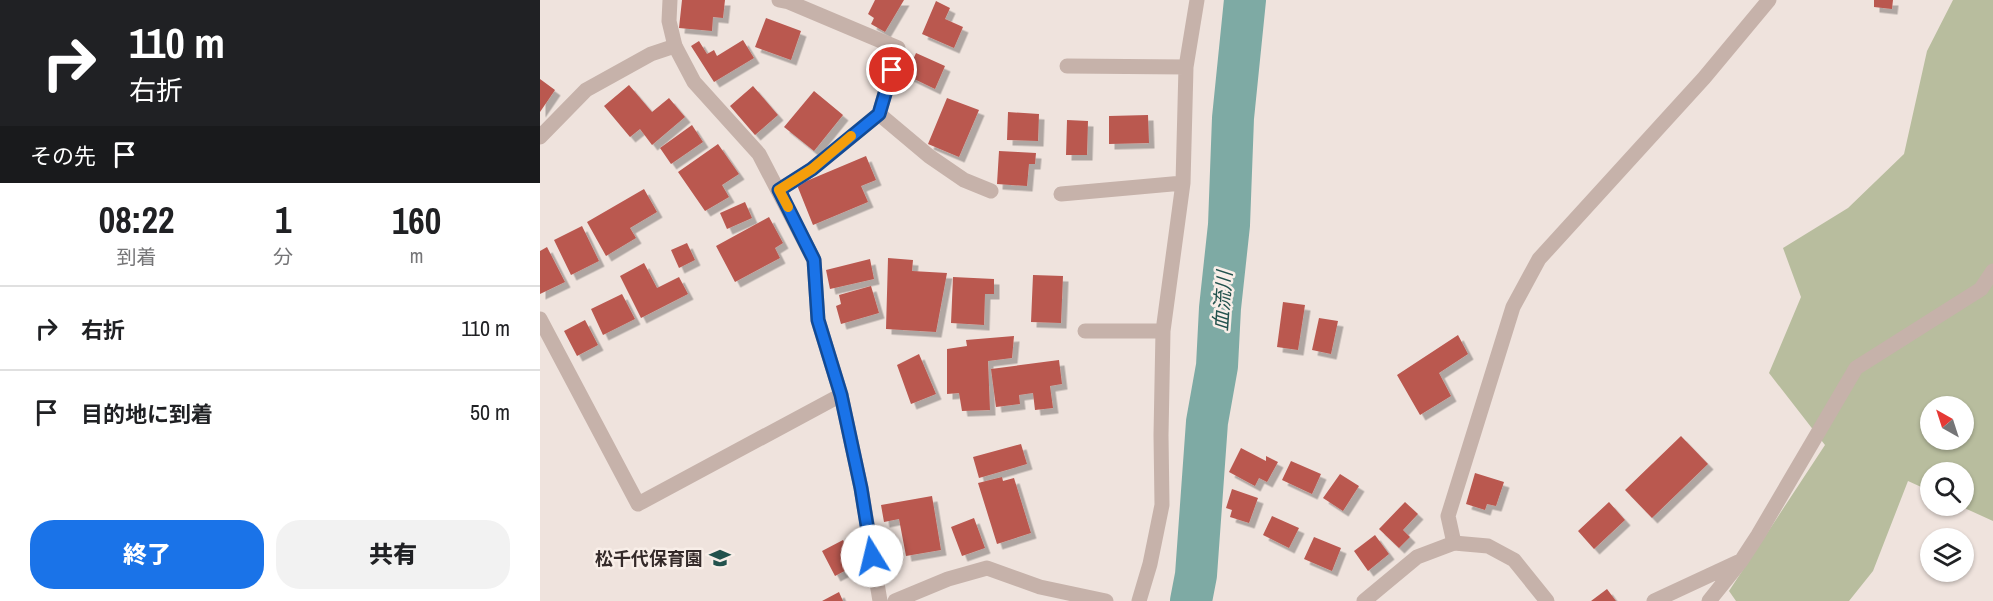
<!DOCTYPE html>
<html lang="ja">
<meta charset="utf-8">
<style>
body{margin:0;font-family:"Archivo Narrow","Noto Sans JP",sans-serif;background:#f2f2f2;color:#202124;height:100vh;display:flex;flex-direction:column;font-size:22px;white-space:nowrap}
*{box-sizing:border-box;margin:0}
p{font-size:20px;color:#757577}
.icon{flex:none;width:33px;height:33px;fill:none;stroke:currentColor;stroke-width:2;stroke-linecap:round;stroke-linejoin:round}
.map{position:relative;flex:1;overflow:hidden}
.drawer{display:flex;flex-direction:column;background:#fff;width:540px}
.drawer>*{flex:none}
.banner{background:#202124;color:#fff;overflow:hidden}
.needle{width:39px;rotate:321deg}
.controls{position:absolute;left:1380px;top:396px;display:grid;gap:12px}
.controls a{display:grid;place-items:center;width:54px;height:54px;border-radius:50%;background:#fff;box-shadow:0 2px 4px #0004;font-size:30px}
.pin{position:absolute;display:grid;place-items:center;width:51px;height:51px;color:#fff;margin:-26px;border:3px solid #fff;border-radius:50%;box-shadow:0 2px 6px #0007}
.me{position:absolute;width:66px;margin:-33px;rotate:351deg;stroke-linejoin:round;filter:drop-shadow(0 0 4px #0008)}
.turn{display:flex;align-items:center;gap:21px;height:126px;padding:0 30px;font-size:27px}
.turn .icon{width:78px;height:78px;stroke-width:2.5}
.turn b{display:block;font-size:42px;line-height:51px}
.then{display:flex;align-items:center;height:57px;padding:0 30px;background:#0003;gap:12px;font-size:22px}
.eta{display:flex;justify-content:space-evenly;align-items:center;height:102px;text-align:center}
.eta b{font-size:36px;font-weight:800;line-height:42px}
.button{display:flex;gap:12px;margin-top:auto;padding:12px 30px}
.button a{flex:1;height:69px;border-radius:24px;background:#1a73e8;color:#fff;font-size:24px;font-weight:800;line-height:69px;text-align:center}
.button a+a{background:#f2f2f2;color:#202124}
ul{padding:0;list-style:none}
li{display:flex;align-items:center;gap:18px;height:84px;padding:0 30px;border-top:2px solid #e0e0e0}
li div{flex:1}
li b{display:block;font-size:22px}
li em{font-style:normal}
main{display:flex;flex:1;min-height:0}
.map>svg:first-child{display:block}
</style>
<main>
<section class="drawer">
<div class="banner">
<div class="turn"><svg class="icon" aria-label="right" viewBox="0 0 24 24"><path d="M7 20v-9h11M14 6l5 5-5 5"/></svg><div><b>110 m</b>右折</div></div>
<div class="then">その先<svg class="icon" aria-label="arrive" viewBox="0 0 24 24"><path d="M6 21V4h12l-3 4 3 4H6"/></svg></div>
</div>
<div class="eta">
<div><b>08:22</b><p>到着</p></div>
<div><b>1</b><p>分</p></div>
<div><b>160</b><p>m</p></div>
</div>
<ul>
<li><svg class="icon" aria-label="right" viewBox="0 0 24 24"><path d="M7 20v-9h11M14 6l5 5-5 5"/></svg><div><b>右折</b></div><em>110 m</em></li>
<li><svg class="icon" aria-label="arrive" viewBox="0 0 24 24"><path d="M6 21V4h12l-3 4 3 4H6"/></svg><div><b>目的地に到着</b></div><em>50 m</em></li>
</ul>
<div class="button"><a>終了</a><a>共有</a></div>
</section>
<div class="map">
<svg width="1453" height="601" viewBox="0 0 1453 601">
<defs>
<filter id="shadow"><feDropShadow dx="5.5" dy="5.5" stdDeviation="0" flood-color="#0004"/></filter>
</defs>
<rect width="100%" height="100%" fill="#efe3dd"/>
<path fill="#b8bd9e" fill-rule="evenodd" d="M1413 0H1453V521L1420 506H1424V472H1390V491L1368 481 1333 571 1309 601H1196L1189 591 1285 445 1229 373 1261 297 1243 248 1308 208 1364 154 1387 51ZM1390 406H1424V440H1390Z"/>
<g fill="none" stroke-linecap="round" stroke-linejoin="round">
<path stroke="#7eaaa4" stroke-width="42" d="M651 601 656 575 667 422 677 366 680 308 689 225 693 118 705 0"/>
</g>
<path fill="#ba5850" filter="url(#shadow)" d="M142 0H185L183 18 173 17 172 31 139 28Z
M335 0H364L345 32 331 24 334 18 328 14Z
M1334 0H1353L1352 9 1334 7Z
M396 1 410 8 405 19 423 27 414 48 382 34Z
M226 18 261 31 251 60 215 47Z
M203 40 214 58 174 82 151 46 159 41 167 54 174 50 177 56Z
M376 53 405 66 395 89 366 75Z
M0 79 15 90 0 112Z
M89 85 112 112 129 98 145 117 112 145 100 129 90 137 64 106Z
M213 86 238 115 215 135 190 106Z
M274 91 303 115 274 151 244 127Z
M407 98 439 110 419 157 388 144Z
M468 112 499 114 498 141 467 140Z
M608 115 609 143 569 144V116Z
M527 120 548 121 547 155H526Z
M152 125 163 142 131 164 120 148Z
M178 144 199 174 182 185 189 197 165 211 138 172Z
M459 151 496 153 495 164H489L487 186 457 184Z
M326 156 336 180 321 186 328 202 273 225 257 185Z
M104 189 117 212 90 228 96 238 66 256 47 222Z
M205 202 212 218 187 229 180 213Z
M229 217 243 243 235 248 240 258 195 282 176 246Z
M42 226 59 261 31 275 14 240Z
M147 243 155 260 139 268 131 250Z
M7 247 25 282 0 294V251Z
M348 258 373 260 372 271 407 273 396 332 346 329Z
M330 259 334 279 290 289 286 270Z
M104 263 117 288 139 277 148 294 101 318 80 276Z
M493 275 523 276 521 323 491 322Z
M413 277 454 279V294H445L444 325 411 323Z
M331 286 339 313 301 324 296 306 301 304 299 295Z
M82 294 95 319 63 335 51 309Z
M743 302 765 305 758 350 737 347Z
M779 318 798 321 791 354 772 350Z
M45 320 58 345 37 356 24 331Z
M918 335 928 354 899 373 911 396 880 415 857 375Z
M474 336 472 358 448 361 450 410 422 411 419 393 407 394V349L427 346 426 340Z
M379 354 396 394 371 404 357 365Z
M519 360 522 384 510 386 513 408 495 410 493 393 479 395 480 404 456 407 451 369Z
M1141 436 1168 464 1112 518 1085 490Z
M481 444 487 464 439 478 433 457Z
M701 448 726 461V456L738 462 727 482 719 478 715 486 689 472Z
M751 461 781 474 772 494 742 480Z
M935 473 964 482 956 506 947 504 945 510 926 504Z
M800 474 819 486 803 511 783 498Z
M462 477 463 481 474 478 491 533 457 544 438 483Z
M692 489 718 498 709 523 690 517 692 510 686 508Z
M392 496 401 550 366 556 359 519 344 522 341 505Z
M865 502 878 514 863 530 870 537 859 548 839 529Z
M1069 502 1085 520 1054 549 1038 531Z
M732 516 759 528 749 548 723 535Z
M434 518 445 548 422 556 411 527Z
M835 535 849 554 828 571 814 551Z
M774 537 801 548 792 571 764 559Z
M303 540 316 565 295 576 282 551Z
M1067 589 1076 601H1051Z
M299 592 303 601H282Z"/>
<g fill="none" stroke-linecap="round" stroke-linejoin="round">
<path stroke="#c6b2aa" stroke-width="15" d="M527 66 646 67
M339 114 389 156 424 180 451 191
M0 137 46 90 111 54 135 46
M239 190 272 169 339 114 358 48 249 2 239 0
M521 194 643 183
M0 319 98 504 301 395
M545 331H623
M914 543 908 516 973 307 999 259 1164 78 1229 0
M599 601 610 564 622 505 621 435 623 331 643 183 646 67 657 0
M1114 601 1198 562
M1169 601 1201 561 1218 535 1316 368 1441 289 1453 271"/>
<path stroke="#c6b2aa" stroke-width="15" d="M130 0 129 21 135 46 154 82 219 154 274 260 278 320 301 395 321 488 340 601
M355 601 408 579 447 568 500 587 566 601
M824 601 877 557 914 543 948 546 974 560 1007 601"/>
</g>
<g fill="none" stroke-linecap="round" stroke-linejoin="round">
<defs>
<path id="route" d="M332 556 321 488 301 395 278 320 274 260 239 190 272 169 339 114 352 70"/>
</defs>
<use href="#route" stroke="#114b97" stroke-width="15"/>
<use href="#route" stroke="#1a73e8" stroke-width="10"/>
<path stroke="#f59e0b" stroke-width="10" d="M248 207 239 190 272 169 311 136"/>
</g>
<defs>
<symbol id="school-bare" viewBox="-9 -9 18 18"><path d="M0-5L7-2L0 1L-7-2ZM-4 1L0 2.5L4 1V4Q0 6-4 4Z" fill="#22524d" stroke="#f8eee8" stroke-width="2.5" paint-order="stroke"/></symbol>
</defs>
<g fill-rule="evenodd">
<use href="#school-bare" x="165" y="543" width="30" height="30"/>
</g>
<g text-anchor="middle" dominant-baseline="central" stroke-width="5" stroke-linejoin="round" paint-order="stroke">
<g font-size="18" font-weight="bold" fill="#342a29" stroke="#f8eee8" text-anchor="end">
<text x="163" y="558">松千代保育園</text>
</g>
<g font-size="20" font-style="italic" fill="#22524d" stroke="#f8eee8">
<text transform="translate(682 301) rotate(-86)">血流川</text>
</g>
</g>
</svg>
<div class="controls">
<a><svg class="needle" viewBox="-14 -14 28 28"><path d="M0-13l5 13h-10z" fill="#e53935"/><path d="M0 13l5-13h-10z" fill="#757577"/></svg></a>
<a><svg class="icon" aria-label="search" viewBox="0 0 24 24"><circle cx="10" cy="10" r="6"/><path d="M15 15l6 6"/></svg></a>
<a><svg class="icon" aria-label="layers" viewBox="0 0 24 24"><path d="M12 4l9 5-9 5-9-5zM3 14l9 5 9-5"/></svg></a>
</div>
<div class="pin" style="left:352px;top:70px;background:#d93025"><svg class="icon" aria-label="arrive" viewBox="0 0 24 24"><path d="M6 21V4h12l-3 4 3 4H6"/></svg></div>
<svg class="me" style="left:332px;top:556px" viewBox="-20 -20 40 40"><circle r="19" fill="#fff"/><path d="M0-13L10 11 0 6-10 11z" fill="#1a73e8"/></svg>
</div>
</main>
